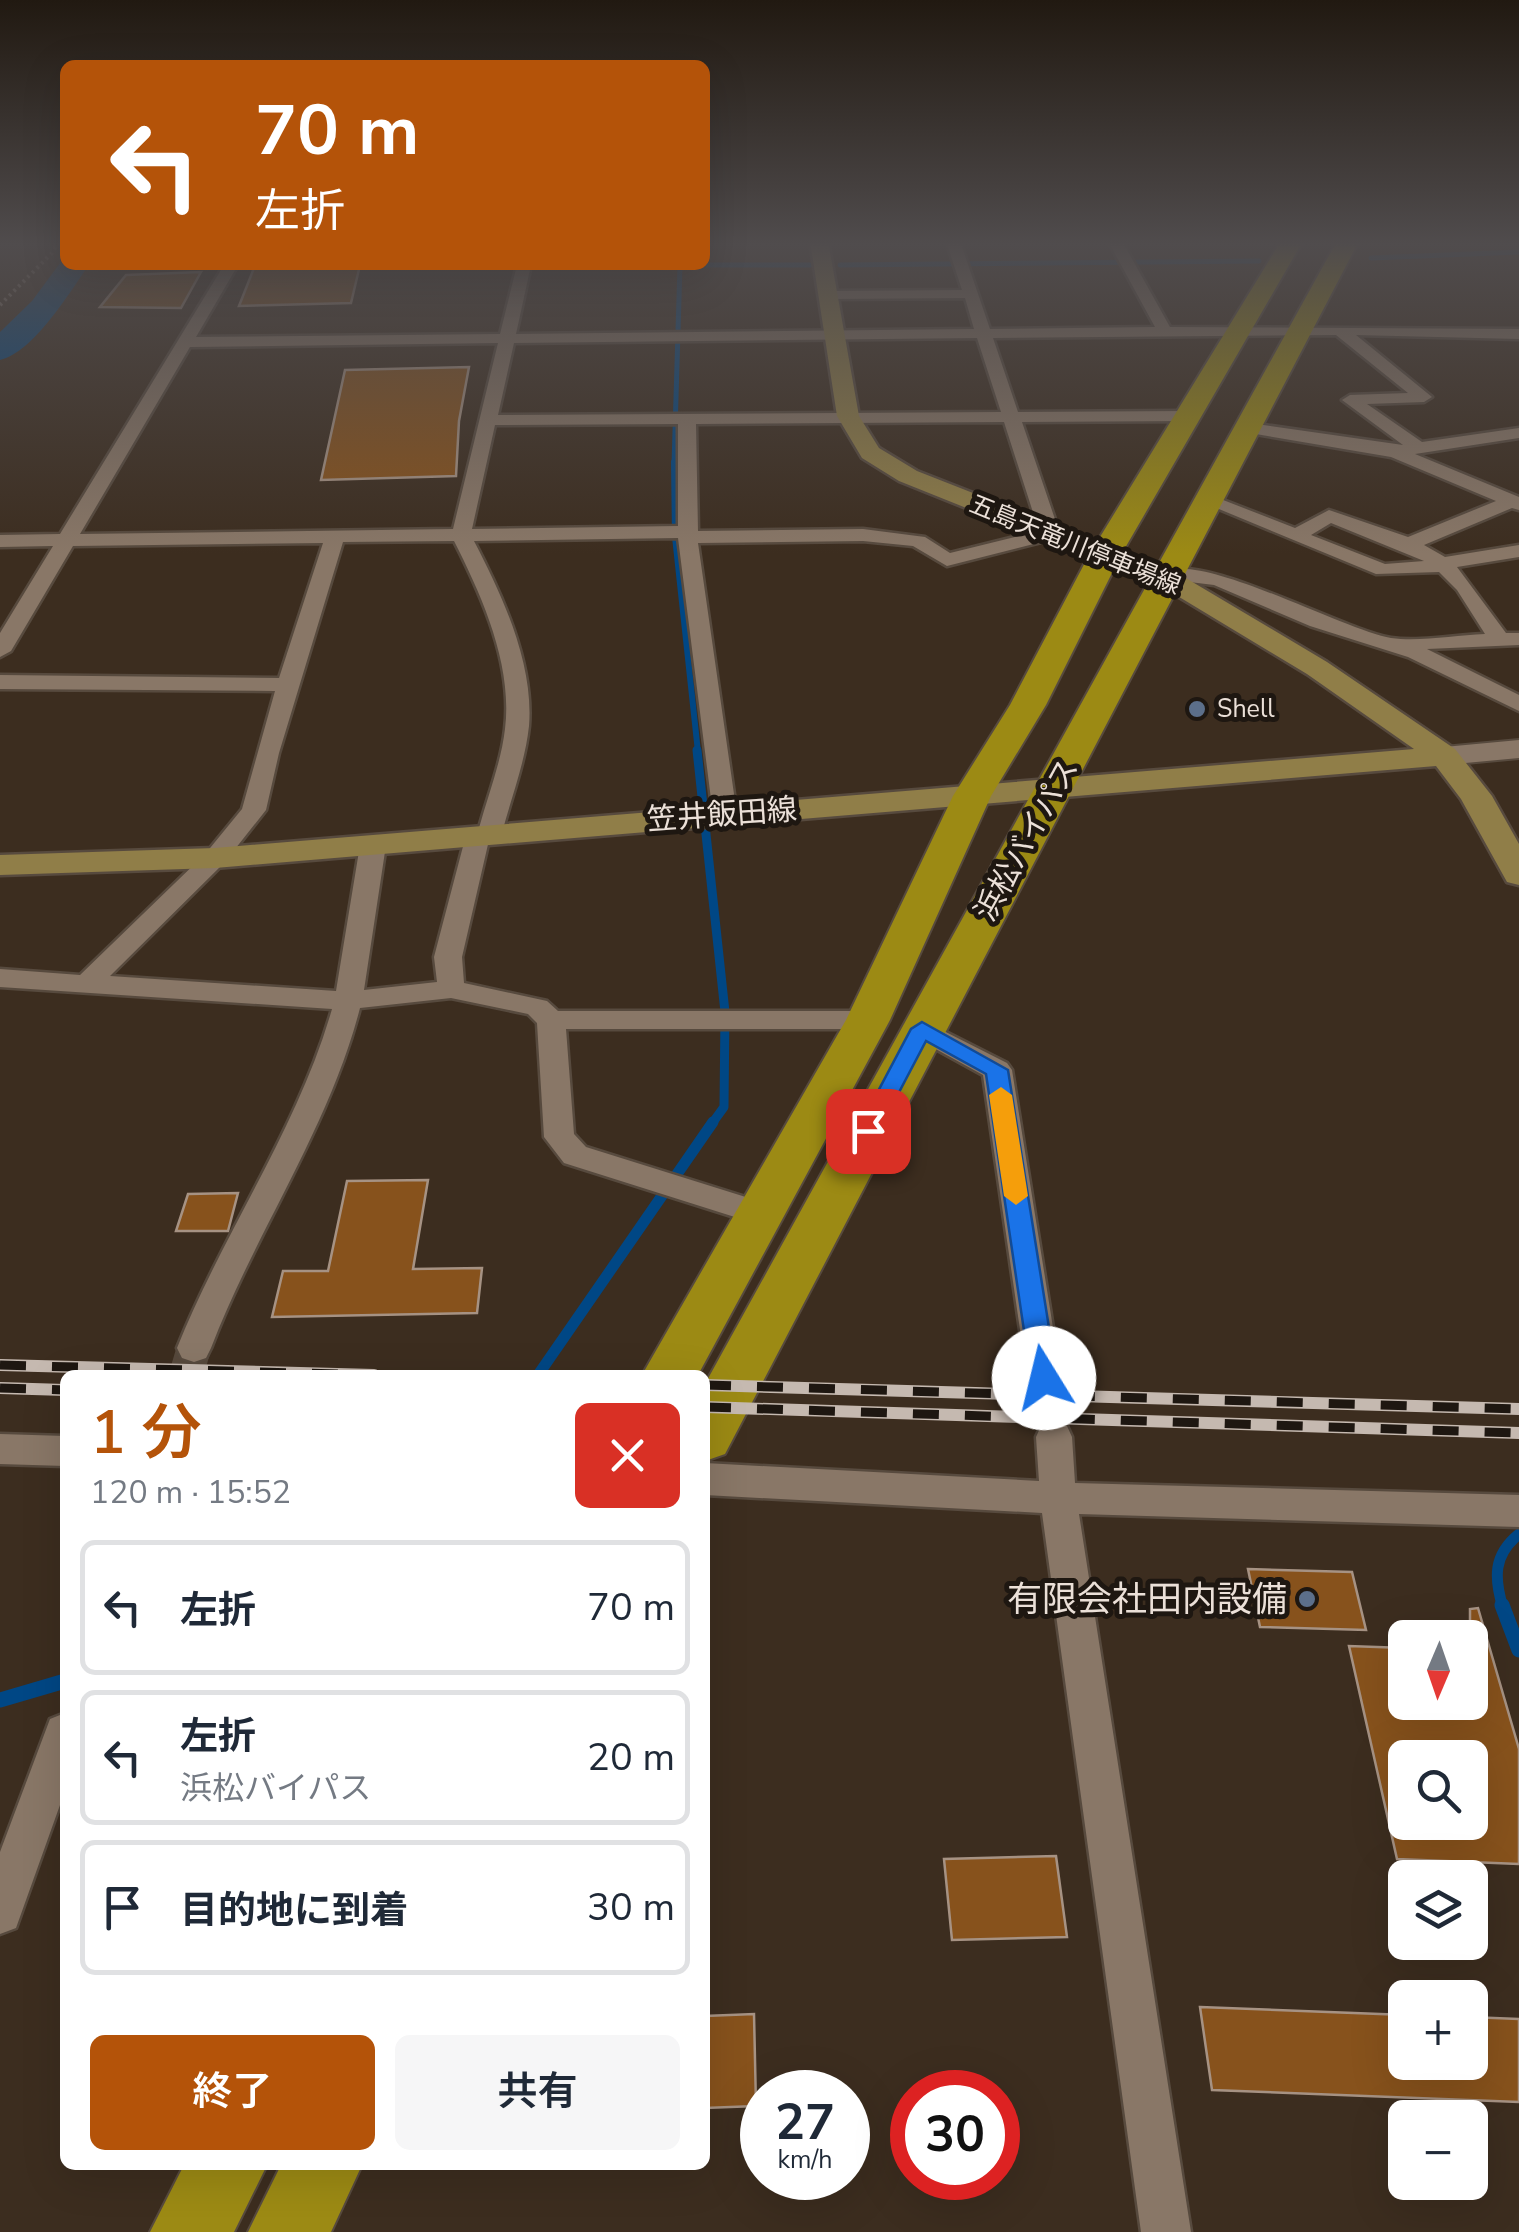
<!DOCTYPE html>
<html lang="ja">
<meta charset="utf-8">
<style>
body{margin:0;font-family:"Nunito Sans","Noto Sans JP",sans-serif;background:#f6f6f7;color:#1f2937;height:100vh;display:flex;flex-direction:column;font-size:38px;white-space:nowrap}
*{box-sizing:border-box;margin:0}
p{font-size:32px;color:#747a83}
.icon{flex:none;width:55px;height:55px;fill:none;stroke:currentColor;stroke-width:2;stroke-linecap:round;stroke-linejoin:round}
.map{position:relative;flex:1;overflow:hidden}
.details{position:absolute;left:60px;top:1370px;width:650px;height:800px;display:flex;flex-direction:column;background:#fff;border-radius:15px;box-shadow:0 10px 40px #0002}
.details>*{flex:none}
.hud{position:absolute;left:60px;top:60px;width:650px;height:210px;border-radius:15px;box-shadow:0 10px 40px #0002;background:#b45309;color:#fff;overflow:hidden}
.needle{width:65px;rotate:182deg}
.buttons{position:absolute;left:1388px;top:1620px;display:grid;gap:20px}
.buttons a{display:grid;place-items:center;width:100px;height:100px;border-radius:15px;background:#fff;box-shadow:0 10px 40px #0002;font-size:50px}
.speed{position:absolute;left:740px;top:2070px;display:flex;gap:20px;font-size:50px;font-weight:700;text-align:center}
.speed>*{display:grid;place-content:center;width:130px;height:130px;border-radius:50%;background:#fff;box-shadow:0 10px 40px #0002;line-height:1}
.speed small{font-size:25px;font-weight:400}
.speed .limit{border:15px solid #d22;background:#fff;color:#111}
.pin{position:absolute;display:grid;place-items:center;width:85px;height:85px;color:#fff;margin:-42px;border-radius:20px;box-shadow:0 5px 15px #0006}
.me{position:absolute;width:110px;margin:-55px;rotate:351deg;stroke-linejoin:round;filter:drop-shadow(0 0 8px #0008)}
.turn{display:flex;align-items:center;gap:35px;height:210px;padding:0 30px;font-size:45px}
.turn .icon{width:130px;height:130px;stroke-width:2.5}
.turn b{display:block;font-size:70px;line-height:85px}
.round{display:grid;place-items:center;flex:none;width:105px;height:105px;border-radius:15px;background:#f6f6f7}
.overview{display:flex;align-items:center;justify-content:space-between;height:170px;padding:0 30px}
h1{font-size:60px;font-weight:600;line-height:75px;color:#b45309}
.cta{display:flex;gap:20px;margin-top:auto;padding:20px 30px}
.cta a{flex:1;height:115px;border-radius:15px;background:#b45309;color:#fff;font-size:40px;font-weight:600;line-height:115px;text-align:center}
.cta a+a{background:#f6f6f7;color:#1f2937}
ul{padding:0;list-style:none}
li{display:flex;align-items:center;gap:30px;height:135px;margin:0 20px 15px;padding:0 10px;border:5px solid #e0e1e3;border-radius:15px}
li div{flex:1}
li b{display:block;font-size:38px}
li em{font-style:normal}
.map>svg:first-child{display:block}
</style>
<div class="map">
<svg width="1519" height="2232" viewBox="0 0 1519 2232">
<rect width="100%" height="100%" fill="#3c2d1f"/>
<g fill="none" stroke-linecap="round" stroke-linejoin="round">
<path stroke="#004785" stroke-width="5" d="M1371 258 1519 252
M680 265H810
M840 265 1259 261
M674 464 680 265"/>
<path stroke="#004785" stroke-width="6" d="M674 462 675 537 698 752"/>
<path stroke="#004785" stroke-width="9" d="M697 750 725 1012 724 1107 711 1125"/>
<path stroke="#004785" stroke-width="11" d="M538 1375 713 1122
M1503 1608C1494 1578 1493 1555 1519 1534"/>
<path stroke="#004785" stroke-width="15" d="M1502 1605 1519 1650
M0 1700 65 1681"/>
<path fill="#004785" fill-rule="evenodd" d="M63 259 65 265H89C69 293 34 352 0 360V332L32 301Z"/>
</g>
<path fill="#87521c" stroke="#a69283" stroke-width="2.5" fill-rule="evenodd" d="M360 265 351 303 239 306 254 268Z
M201 272 181 308 100 307 126 275Z
M469 367 459 421 456 476 321 480 345 370Z
M428 1180 413 1269 482 1268 477 1313 272 1317 283 1271H328L347 1181Z
M238 1193 228 1231H176L188 1194Z
M1248 1569 1352 1572 1366 1630 1260 1627Z
M1478 1608 1519 1749V1864L1397 1859 1349 1646 1405 1648V1702H1470V1609ZM1405 1758H1470V1822H1405Z
M1056 1856 1067 1937 952 1940 944 1859Z
M1200 2007 1405 2015V2062H1470V2017L1519 2019V2102L1212 2090Z
M754 2014 756 2106 705 2108V2016Z"/>
<g fill="none" stroke-linecap="round" stroke-linejoin="round">
<path stroke="#56483b" stroke-width="34" stroke-dasharray="34 18" stroke-linecap="butt" d="M186 1375 194 1348
M1044 1378 1054 1437"/>
<defs>
<path id="minor" d="M946 241H960L990 329 1155 327 1108 241H1122L1170 327 1519 329V339L1356 335 1432 397 1424 402 1367 404 1422 442 1519 428V438L1415 454 1519 497V510L1512 508 1424 545 1445 557 1519 545V557L1457 567 1506 633H1519V645L1427 649 1519 695V711L1408 657 1310 626 1214 585 1173 580 1163 574C1193 547 1345 631 1391 638 1420 642 1455 635 1485 634L1457 590 1439 572 1376 574 1202 502 1218 498 1295 528 1329 510 1408 537 1496 501 1391 457 1244 432 1241 428 1250 423 1403 445 1342 400 1350 395 1408 393 1336 335 993 338 1018 412 1188 411 1197 416 1188 421 1022 422 1060 534 1057 538 947 566 913 546 863 541 698 543 737 815 725 822 713 815 678 538 474 541C502 595 534 663 529 726 525 763 511 798 502 833L489 840 462 957 464 983 547 1001 558 1011H868L882 1020 868 1029H566L574 1134 586 1147 771 1205 776 1213 771 1221 760 1225 564 1163 544 1137 537 1023 528 1014 451 998 360 1008C329 1128 255 1233 211 1348L206 1358 194 1362 182 1358 177 1348C223 1233 298 1128 332 1009L0 987V969L80 975 206 853 242 809 275 691 0 689V675L279 678 323 543 73 546 11 651 0 657V633L53 546 0 547V535L60 534 224 265H238L196 337 500 334 517 265H531L516 334 974 329 965 298 829 299 822 295 829 291 962 290ZM977 338 1001 412 498 415 514 343ZM498 343 453 529 80 534 190 347ZM1004 422 1039 531 950 553 925 537 863 529 698 531 696 424ZM678 424V526L472 529 495 425ZM1331 523 1424 561 1385 564 1311 535ZM454 541C482 596 513 665 505 729 501 763 488 795 479 828L466 835 434 957 437 982 364 990 386 845 373 837 360 845 336 991 110 976 224 863 266 810 279 753 343 542Z
M922 1020 1007 1063 1012 1070 1061 1378 1056 1388 1044 1392 1032 1388 1027 1378 983 1075 912 1036 908 1029Z
M1054 1422 1067 1426 1072 1437 1075 1483 1519 1495V1527L1079 1514 1191 2232H1141L1042 1513 705 1495V1463L1039 1481 1036 1437 1041 1426Z
M0 1434 65 1436V1466L0 1464Z
M65 1713V1791L16 1928 0 1934V1852L50 1719Z"/>
<path id="tertiary" d="M1519 740V758L1444 765 1429 756 1444 747Z"/>
<path id="secondary" d="M810 241H828L859 416 879 448 917 471 1179 574 1327 662 1455 749 1492 796 1519 844V885L1507 882 1461 799 1436 766 215 868 0 875V855L215 848 1414 749 1307 674 1161 586 899 481 862 458 837 416Z"/>
<path id="trunk" d="M1281 241H1303L1121 555 1046 705 991 796 890 1020 698 1375H642L846 1020 953 796 1010 705 1089 555Z
M1337 241H1359L725 1454 705 1461V1384Z
M184 2165H267L234 2232H150Z
M281 2165H362L331 2232H248Z"/>
</defs>
<use href="#minor" stroke="#574a3e" stroke-width="5"/>
<use href="#tertiary" stroke="#574a3e" stroke-width="4"/>
<use href="#secondary" stroke="#574a3e" stroke-width="5"/>
<use href="#trunk" stroke="#574a3e" stroke-width="4"/>
<path stroke="#887a6f" stroke-width="4" stroke-dasharray="2.5 4" stroke-linecap="butt" d="M0 305 52 253 58 241"/>
<use href="#minor" fill="#897767" fill-rule="evenodd"/>
<use href="#tertiary" fill="#897767" fill-rule="evenodd"/>
<use href="#secondary" fill="#907e48" fill-rule="evenodd"/>
<use href="#trunk" fill="#9c8a14" fill-rule="evenodd"/>
<defs>
<path id="rail" d="M0 1365 374 1375
M705 1385 1519 1409
M0 1388 65 1390
M705 1407 1519 1433"/>
</defs>
<use href="#rail" stroke="#c5b9b0" stroke-width="12"/>
<use href="#rail" stroke="#1e1711" stroke-width="9" stroke-dasharray="26" stroke-linecap="butt"/>
</g>
<linearGradient id="sky" x2="0" y2="1"><stop stop-color="#211911"/><stop offset="0.44" stop-color="#504c4d"/><stop offset="1" stop-color="#504c4d" stop-opacity="0"/></linearGradient>
<rect width="1519" height="554" fill="url(#sky)"/>
<path fill="#1a73e8" stroke="#114b97" stroke-width="2.5" d="M922 1022 1008 1070 1057 1378 1053 1385H1034L1031 1378 986 1074 926 1041 876 1136H860L857 1131 911 1029Z"/>
<path fill="#f59e0b" d="M1001 1087 1012 1095 1028 1196 1016 1205 1004 1196 989 1095Z"/>
<g fill="#5c6f8a" stroke="#1e1711" stroke-width="4">
<circle cx="1197" cy="709" r="10"/>
<circle cx="1307" cy="1599" r="10"/>
</g>
<g text-anchor="middle" dominant-baseline="central" stroke-width="10" stroke-linejoin="round" paint-order="stroke">
<g font-size="25" fill="#ebe0d8" stroke="#1e1711">
<text transform="translate(1075 545) rotate(22)">五島天竜川停車場線</text>
</g>
<g font-size="25" fill="#ebe0d8" stroke="#1e1711" text-anchor="start">
<text x="1217" y="709">Shell</text>
</g>
<g font-size="30" fill="#ebe0d8" stroke="#1e1711">
<text transform="translate(722 815) rotate(-4)">笠井飯田線</text>
<text transform="translate(1027 840) rotate(-61)">浜松バイパス</text>
</g>
<g font-size="35" fill="#ebe0d8" stroke="#1e1711" text-anchor="end">
<text x="1287" y="1599">有限会社田内設備</text>
</g>
</g>
</svg>
<div class="buttons">
<a><svg class="needle" viewBox="-14 -14 28 28"><path d="M0-13l5 13h-10z" fill="#e53935"/><path d="M0 13l5-13h-10z" fill="#747a83"/></svg></a>
<a><svg class="icon" aria-label="search" viewBox="0 0 24 24"><circle cx="10" cy="10" r="6"/><path d="M15 15l6 6"/></svg></a>
<a><svg class="icon" aria-label="layers" viewBox="0 0 24 24"><path d="M12 4l9 5-9 5-9-5zM3 14l9 5 9-5"/></svg></a>
<a>+</a>
<a>−</a>
</div>
<div class="speed"><div>27<small>km/h</small></div><div class="limit">30</div></div>
<div class="pin" style="left:868px;top:1131px;background:#d93025"><svg class="icon" aria-label="arrive" viewBox="0 0 24 24"><path d="M6 21V4h12l-3 4 3 4H6"/></svg></div>
<svg class="me" style="left:1044px;top:1378px" viewBox="-20 -20 40 40"><circle r="19" fill="#fff"/><path d="M0-13L10 11 0 6-10 11z" fill="#1a73e8"/></svg>
<div class="hud">
<div class="turn"><svg class="icon" aria-label="left" viewBox="0 0 24 24"><path d="M17 20v-9H6M10 6l-5 5 5 5"/></svg><div><b>70 m</b>左折</div></div>
</div>
<section class="details">
<div class="overview"><div><h1>1 分</h1><p>120 m · 15:52</p></div><a class="round" style="background:#d93025;color:#fff"><svg class="icon" aria-label="close" viewBox="0 0 24 24"><path d="M6 6l12 12M18 6L6 18"/></svg></a></div>
<ul>
<li><svg class="icon" aria-label="left" viewBox="0 0 24 24"><path d="M17 20v-9H6M10 6l-5 5 5 5"/></svg><div><b>左折</b></div><em>70 m</em></li>
<li><svg class="icon" aria-label="left" viewBox="0 0 24 24"><path d="M17 20v-9H6M10 6l-5 5 5 5"/></svg><div><b>左折</b><p>浜松バイパス</p></div><em>20 m</em></li>
<li><svg class="icon" aria-label="arrive" viewBox="0 0 24 24"><path d="M6 21V4h12l-3 4 3 4H6"/></svg><div><b>目的地に到着</b></div><em>30 m</em></li>
</ul>
<div class="cta"><a>終了</a><a>共有</a></div>
</section>
</div>
